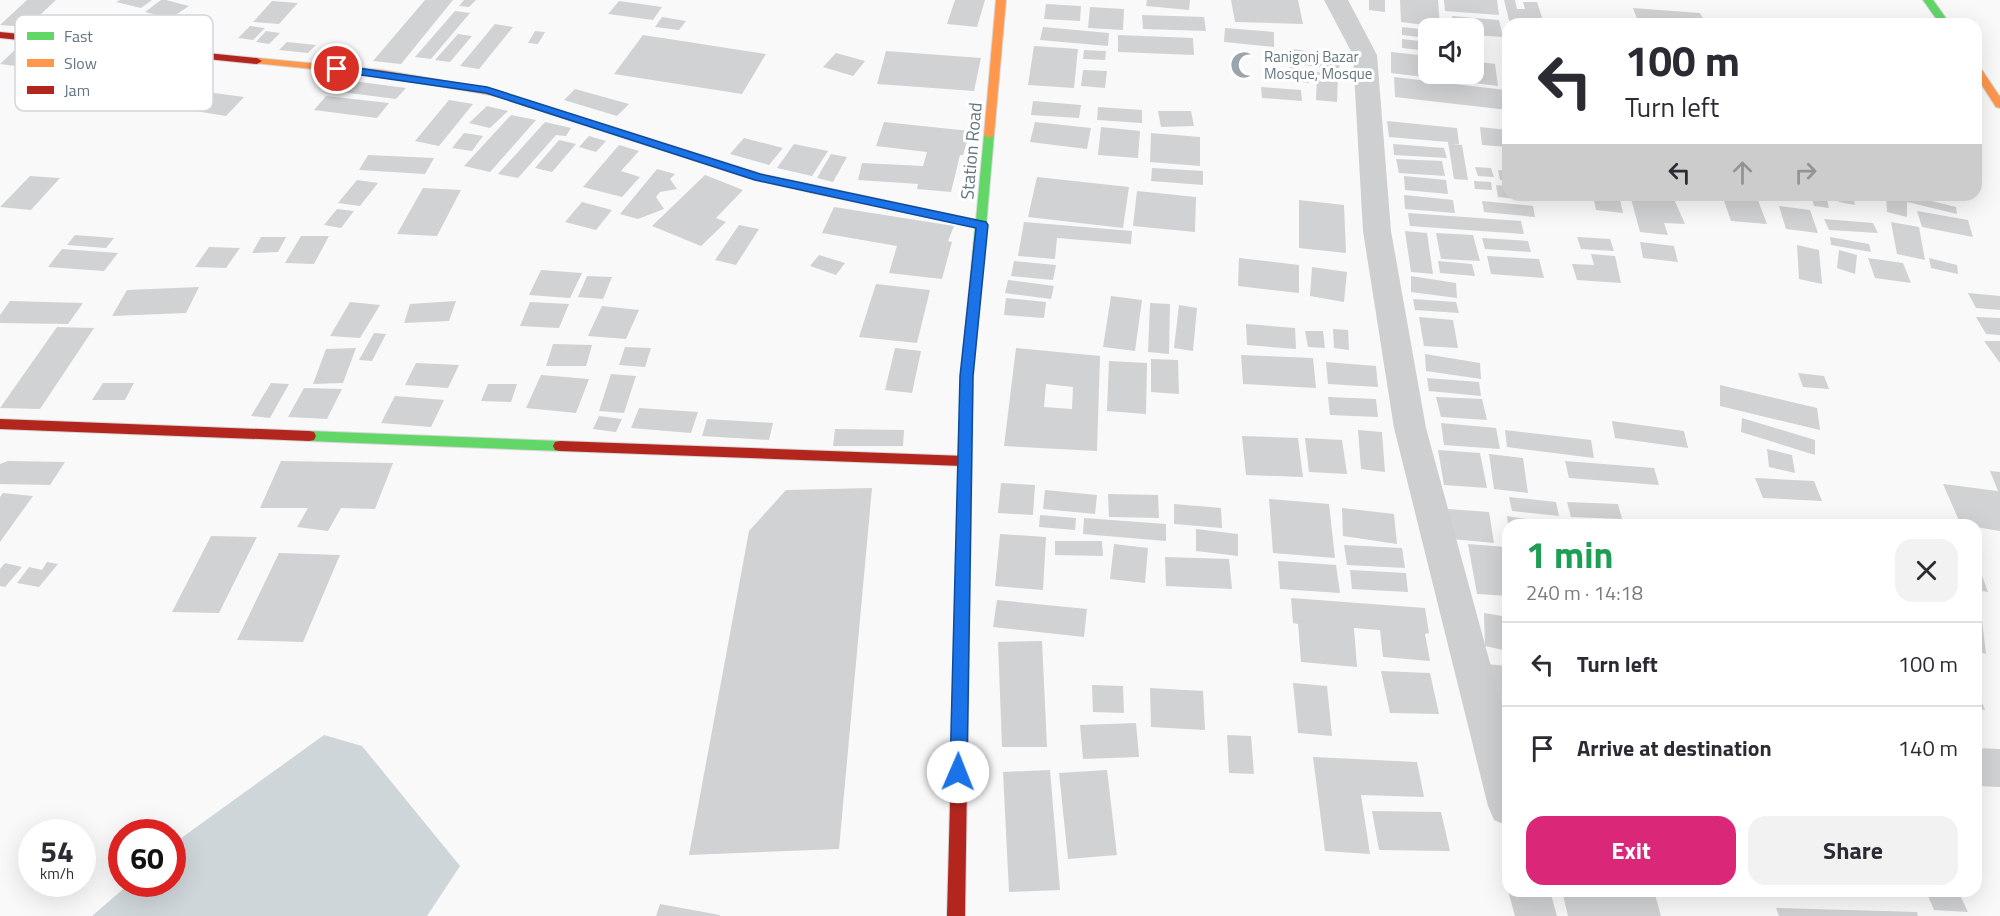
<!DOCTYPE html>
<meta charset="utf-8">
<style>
body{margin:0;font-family:"Titillium Web",sans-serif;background:#f2f2f3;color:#2b2b33;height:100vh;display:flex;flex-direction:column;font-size:22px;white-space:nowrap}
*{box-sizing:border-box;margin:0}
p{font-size:20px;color:#7c7c81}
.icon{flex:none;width:33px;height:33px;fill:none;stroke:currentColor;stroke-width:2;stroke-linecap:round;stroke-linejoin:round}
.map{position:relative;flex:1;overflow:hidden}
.details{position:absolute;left:1502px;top:519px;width:480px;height:378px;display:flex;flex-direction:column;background:#fff;border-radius:18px;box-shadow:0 6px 24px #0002}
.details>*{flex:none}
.top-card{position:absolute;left:1502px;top:18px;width:480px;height:183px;border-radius:18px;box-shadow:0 6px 24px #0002;background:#fff;color:#2b2b33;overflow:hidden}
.controls{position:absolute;left:1418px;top:18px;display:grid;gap:12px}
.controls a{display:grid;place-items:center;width:66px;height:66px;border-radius:12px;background:#fff;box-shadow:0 6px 24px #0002;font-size:30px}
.speed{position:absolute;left:18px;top:819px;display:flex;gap:12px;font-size:30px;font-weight:700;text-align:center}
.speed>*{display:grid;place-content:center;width:78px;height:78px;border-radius:50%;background:#fff;box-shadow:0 6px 24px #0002;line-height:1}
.speed small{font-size:15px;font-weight:400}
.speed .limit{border:9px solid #d22;background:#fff;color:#111}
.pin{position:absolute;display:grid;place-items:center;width:51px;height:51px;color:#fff;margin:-26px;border:3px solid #fff;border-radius:50%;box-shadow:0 2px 6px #0007}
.me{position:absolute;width:66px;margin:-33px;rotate:1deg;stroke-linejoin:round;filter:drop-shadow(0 0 4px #0008)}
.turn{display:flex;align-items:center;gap:21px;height:126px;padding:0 24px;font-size:27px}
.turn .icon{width:78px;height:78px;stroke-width:2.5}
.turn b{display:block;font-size:42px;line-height:51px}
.lanes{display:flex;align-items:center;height:57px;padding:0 24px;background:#0003;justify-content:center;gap:30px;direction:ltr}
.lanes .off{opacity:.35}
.round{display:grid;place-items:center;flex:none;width:63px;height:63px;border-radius:18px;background:#f2f2f3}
.overview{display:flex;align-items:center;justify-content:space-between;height:102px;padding:0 24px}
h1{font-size:36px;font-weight:700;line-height:45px;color:#1e9e55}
.button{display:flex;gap:12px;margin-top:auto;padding:12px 24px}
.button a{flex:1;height:69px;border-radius:18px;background:#db2777;color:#fff;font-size:24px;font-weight:700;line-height:69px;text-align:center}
.button a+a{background:#f2f2f3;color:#2b2b33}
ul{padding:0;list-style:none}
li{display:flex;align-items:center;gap:18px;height:84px;padding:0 24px;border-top:2px solid #e1e1e2}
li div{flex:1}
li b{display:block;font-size:22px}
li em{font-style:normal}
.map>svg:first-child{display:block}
</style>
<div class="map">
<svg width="2000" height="916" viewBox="0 0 2000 916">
<rect width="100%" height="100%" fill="#f9f9f9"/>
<path fill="#ced6d9" d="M324 735 362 746 460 866 427 916H92L129 884H172L173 844Z"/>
<path fill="#d0d2d3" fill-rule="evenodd" d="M27 0H56L27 27 0 25Z
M120 0H152L141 8 116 2Z
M161 0H166L189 6 171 18 145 12Z
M425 0H453L401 64 373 61Z
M464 0H476L469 7 459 6Z
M955 0H985L977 27 947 24Z
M1147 0H1190L1189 10 1146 6Z
M1231 0H1298L1303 24 1235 22Z
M1369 0H1385V12L1369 10Z
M1400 0H1438L1440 27 1401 22Z
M1444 0H1497L1499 15 1445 11Z
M1504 0H1515L1517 9H1525L1523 2H1537L1544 24H1529L1528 19 1520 18 1521 24H1510Z
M272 1 298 3 279 24 253 22Z
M619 1 662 7 653 20 608 14Z
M1046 4 1081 6 1080 21 1044 19Z
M1090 7 1124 9 1123 30 1088 28Z
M1633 8 1700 13 1706 24H1639Z
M455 11 470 13 431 59 415 57Z
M1142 15 1204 17 1206 31 1143 29Z
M1452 16 1499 20 1503 37 1473 35V28H1454Z
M662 17 686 21 679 30 655 27Z
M495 24 513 27 479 69 460 66Z
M250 26 265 28 253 40 238 38Z
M1043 27 1109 33 1108 46 1040 40Z
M1402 27 1428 30V38L1402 35Z
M1225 28 1274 32V47L1224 42Z
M266 31 280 33 269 44 256 42Z
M535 31 545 32 538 44 528 43Z
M458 34 472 36 450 62 435 60Z
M643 35 766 54 742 94 614 74Z
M1118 35 1193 38 1194 55 1118 52Z
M1402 39 1428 42V51L1402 48Z
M287 42 316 45 308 53 279 50Z
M20 45 82 53 61 72 0 64Z
M1034 46 1078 49 1074 88 1028 85Z
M1292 49 1341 56 1339 70 1290 63Z
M1084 50 1106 51 1105 60 1083 59Z
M886 51 981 58 974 91 877 84Z
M1391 52 1428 56V74H1473V61L1495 64 1498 86 1391 73Z
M836 53 865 61 853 76 823 67Z
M1290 67 1309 69V83L1289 80Z
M1083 70 1107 71 1105 88 1081 86Z
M1317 72 1338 75 1337 102 1316 100Z
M1394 77 1506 90 1508 110 1395 97Z
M337 79 406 88 396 99 326 90Z
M1261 87 1301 90 1302 101 1262 98Z
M575 89 629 104 617 116 564 100Z
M200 91 244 97 226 116 182 109Z
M326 96 389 103 377 118 314 110Z
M449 100 473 104 439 146 415 141Z
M1033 101 1081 105 1079 118 1031 115Z
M487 106 508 111 490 128 469 123Z
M1098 107 1142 110V123L1097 120Z
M1158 111H1191L1194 126 1161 127Z
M511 115 536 120 490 172 464 166Z
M1387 121 1457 128 1459 144H1452L1462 145 1468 180 1454 179 1448 142 1389 137Z
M545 122 571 128 566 136 556 135 518 178 498 174Z
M884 122 970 131 963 155H960L951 192 917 189 918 184 858 180 862 163 923 166 927 152 876 146Z
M1035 122 1091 128 1087 149 1030 142Z
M1101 127 1140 131 1138 158 1098 155Z
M1480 127 1508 130V147L1482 145Z
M464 133 483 136 472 151 452 148Z
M1151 133 1200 137V166L1150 162Z
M589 136 606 141 596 152 579 147Z
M744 138 783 148 769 165 730 154Z
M559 140 576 144 552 172 535 168Z
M794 144 828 151 812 176 777 168Z
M1393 144 1444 148 1447 158 1394 155Z
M619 145 639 151 621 171 640 177 622 197 583 187Z
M831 154 847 157 833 182 817 178Z
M368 155 434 158 425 174 359 170Z
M1396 159 1442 161 1445 176 1399 173Z
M1475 167 1491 168 1494 177 1478 176Z
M1152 168 1203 171V185L1151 181Z
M657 169 675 174 670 179 677 189 660 192 656 197 664 209 638 219 620 214Z
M1498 170 1508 171V180H1500Z
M705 175 743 190 716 218 726 222 701 246 652 226Z
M30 176 60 178 31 210 0 207Z
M1404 176 1446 180 1448 194 1405 190Z
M1037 177 1129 187 1123 228 1028 217Z
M357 180 378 183 360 206 338 203Z
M1474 181 1491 182 1492 190 1475 189Z
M1496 185 1508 186V195H1536L1537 201 1498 197Z
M423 188 461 190 437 236 397 234Z
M1137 191 1196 197 1195 232 1133 226Z
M1404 195 1453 200 1455 213 1405 209Z
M1593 195H1619L1623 213 1596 210Z
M1630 195 1673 197 1685 224 1664 223 1668 235 1640 232Z
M1722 195H1756L1767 224 1731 221Z
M1778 195H1805L1806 201 1778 196Z
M1811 195H1826L1829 208 1814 206Z
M1837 195H1853L1855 205 1839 202Z
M1886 195H1907L1956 207 1957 214 1907 202V217L1887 212Z
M1299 200 1344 205 1346 253 1299 248Z
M1482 201 1533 206 1535 217 1484 212Z
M582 202 612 210 596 230 565 222Z
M1779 206 1810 210 1818 233 1786 229Z
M834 207 954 226 948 241 952 242 942 279 889 273 897 246 822 233Z
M337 209 354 211 341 228 324 225Z
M1917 211 1968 220 1973 237 1922 227Z
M1408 213 1521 221 1524 234 1410 226Z
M1824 219 1873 223 1878 233 1829 230Z
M1024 222 1132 231 1131 244 1057 238 1055 259 1018 256Z
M1891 222 1919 227 1925 260 1897 254Z
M739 225 759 229 736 265 715 260Z
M1405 231 1427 233 1433 274 1411 272Z
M1436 233 1473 235 1480 261 1441 259Z
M75 235 114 238 106 248 67 245Z
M301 236H329L314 264 285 263Z
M261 237H286L278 252 252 253Z
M1577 237 1610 239 1614 251 1581 249Z
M1830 237 1869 244 1871 252 1831 245Z
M1482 238 1528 241 1531 252 1485 249Z
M1640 242 1674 246 1678 262 1643 258Z
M1797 245 1819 250 1822 284 1799 279Z
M209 247 240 248 226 268 195 267Z
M62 249 118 253 104 271 48 267Z
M1839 250 1857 255 1855 274 1837 268Z
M1591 254 1615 256 1621 283 1577 280 1572 264 1594 265Z
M819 255 845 263 836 275 810 266Z
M1487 256 1539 259 1544 278 1491 274Z
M1239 258 1299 265V293L1238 286Z
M1868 258 1903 263 1911 283 1875 278Z
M1929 258 1957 265 1958 274 1931 268Z
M1014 261 1056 265 1053 280 1011 276Z
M1438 261 1472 264 1475 276 1440 273Z
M1312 267 1347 272 1344 302 1310 296Z
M541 270 582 273 570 298 529 295Z
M587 276 612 277 603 299 578 297Z
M1411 276 1456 283 1457 298 1411 292Z
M1008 280 1054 286 1051 299 1005 293Z
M876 284 930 290 917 343 859 337Z
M199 287 186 313 112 316 127 290Z
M1968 293 2000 296V310L1976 308Z
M1111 296 1142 300 1135 351 1103 347Z
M1006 298 1046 302 1044 318 1004 315Z
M1413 299 1456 302 1459 313 1415 310Z
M10 301 83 303 68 324 0 323V315Z
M456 301 449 321 404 323 410 304Z
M350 302 380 305 360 338 330 336Z
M530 302 569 304 559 328 520 326Z
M1150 303 1170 304 1169 354 1148 352Z
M1179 305 1197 308 1193 351 1174 348Z
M602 306 639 310 626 339 588 336Z
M1419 317 1453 320 1458 348 1424 346Z
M1976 317 2000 318V335L1986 334Z
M1246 324 1295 328 1296 349 1247 345Z
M57 327 94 328 40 409 0 408Z
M1333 329 1348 330 1349 350 1334 348Z
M1305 331H1323L1325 348 1308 347Z
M374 333 386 334 372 361 359 360Z
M1984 341H2000V363Z
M553 344 592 345 586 366H546Z
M625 347 651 348 645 367 619 365Z
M356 348 343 383 313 384 326 349Z
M895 348 921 351 912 393 885 390Z
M1016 348 1100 356 1097 451 1004 446ZM1046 384 1073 387 1072 409 1044 407Z
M1425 354 1480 363 1481 379 1426 371Z
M1241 355 1313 358 1316 388 1243 384Z
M1151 359 1178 360 1179 394 1151 392Z
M1109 361 1147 363 1146 414 1107 411Z
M1326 362 1376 366 1378 387 1328 384Z
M416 363 459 365 448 388 405 385Z
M1798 373 1824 376 1829 389 1803 387Z
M611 374 636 376 624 413 599 411Z
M541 375 589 379 576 413 526 408Z
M1427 378 1479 382 1481 396 1429 391Z
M103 383H134L125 400H92Z
M271 383 289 384 270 418 251 416Z
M488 384H517L511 402 481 401Z
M1720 385 1817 408 1820 430 1720 406Z
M304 388 342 389 327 419 288 417Z
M395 396 444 400 431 427 381 423Z
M1328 397 1376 399 1378 417 1330 415Z
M1436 397 1482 399 1487 420 1441 417Z
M639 408 698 412 691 433 631 428Z
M599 416 622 419 616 432 593 429Z
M1742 418 1815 440V455L1741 432Z
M707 419 773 423 769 440 702 436Z
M1612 421 1684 431 1688 448 1615 438Z
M1441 423 1496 428 1500 449 1444 445Z
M835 429 904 430 903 446H833Z
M1358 430 1382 432 1385 472 1361 469Z
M1505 430 1591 440 1594 458 1507 447Z
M1242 436 1298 438 1303 477 1246 475Z
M1305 438 1342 440 1347 474 1309 472Z
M1767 449 1792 455 1795 473 1769 467Z
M1438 450 1480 453 1487 488 1444 485Z
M1489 454 1523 458 1528 493 1494 489Z
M8 461H9L65 462 50 485 0 484V464Z
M281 461 393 463 375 509 341 508 328 531 297 527 308 508H260Z
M1565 461 1654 468 1659 485 1569 478Z
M1990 471 2000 472V531L1976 527V525H1961L1943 484 1998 491Z
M1755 478 1814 481 1822 501 1763 498Z
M1001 483 1035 485 1033 515 998 513Z
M872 488 839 849 689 855 749 531 786 490Z
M1045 490 1097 495 1095 514 1043 509Z
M3 493 33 496 0 542V497Z
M1108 494 1158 495 1159 518 1109 517Z
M1509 497 1556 502 1559 516 1512 511Z
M1269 499 1329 504 1335 558 1273 553Z
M1567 502 1618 504 1622 519 1571 517Z
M1174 504 1221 508 1222 528 1174 524Z
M1342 508 1394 514 1397 544 1343 536Z
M1448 509 1489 512 1494 543 1452 539Z
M1040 515 1076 518 1075 530 1039 527Z
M1507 516 1559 524V525H1508Z
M1084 518 1166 524V541L1083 534Z
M1196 529 1238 534V556L1196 551Z
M1000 534 1046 537 1043 590 995 586Z
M211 536 257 537 219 613 172 612Z
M1055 541H1102L1103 556 1055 555Z
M1114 544 1148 548 1145 583 1110 579Z
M1468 544 1506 547 1508 596 1477 594Z
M1344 545 1402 548 1405 568 1347 565Z
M279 553 340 555 303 642 237 640Z
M1165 557 1229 559 1232 589 1166 586Z
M1976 559 1988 592 1976 590Z
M1278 561 1336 565 1340 593 1280 589Z
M47 562 58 564 39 587 17 583 29 567 42 570Z
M5 563 22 567 5 587 0 586V569Z
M1350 570 1406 573 1408 592 1352 589Z
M1291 598 1425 608 1429 633 1425 634 1430 661 1383 657 1380 630 1354 628 1357 667 1301 662 1298 624 1293 623Z
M997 600 1087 609 1084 637 993 627Z
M1976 602 1980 603 1986 654 1976 651Z
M1484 613 1508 617V651L1485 646Z
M1042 641 1047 747H1002L998 642Z
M1485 664 1508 666V717L1495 716Z
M1381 671 1430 673 1439 714 1390 713Z
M1293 683 1327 686 1332 736 1298 733Z
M1092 685 1123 686 1124 713 1093 712Z
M1976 687 1985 710 1976 709Z
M1150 688 1203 691 1205 730 1151 727Z
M1136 723 1139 757 1083 759 1080 725Z
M1227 735 1251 736 1254 774 1229 773Z
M1976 748 2000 749V787L1976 786Z
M1313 757 1417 762 1424 797 1361 795 1370 854 1325 851Z
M1050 770 1060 890 1009 892 1003 772Z
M1107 770 1117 855 1068 859 1059 773Z
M1372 811 1441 812 1450 851 1379 850Z
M1562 891H1654L1661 916H1568Z
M1848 891H1908L1909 896 1848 893Z
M1926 891H1958L1968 912 1934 910Z
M660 904 720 915V916H656Z
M1776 908 1917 912 1918 916H1779Z"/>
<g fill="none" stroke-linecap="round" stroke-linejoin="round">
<defs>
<path id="fast" d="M1923 0H1933L1950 24H1940Z
M989 132 994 135 973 377 970 580 968 584 963 586 958 584 956 580 961 377 975 227 813 193 807 189 813 185 976 220 984 135Z
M309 431 560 441 565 442 567 446 565 450 560 451 309 441 304 440 302 436 304 432Z"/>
<path id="slow" d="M996 0H1006L994 135 989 138 984 135Z
M257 58 382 70 496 90 501 93 496 96 382 76 253 63V59Z
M1976 66 1980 67 2000 97V108L1996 107 1976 76Z"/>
<path id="jam" d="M0 32 257 58 262 61 257 64 0 38Z
M496 90 761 174 813 185 819 189 813 193 755 180 492 95V91Z
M0 419 309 431 314 432 316 436 314 440 309 441 0 429Z
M560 441 964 456 969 457 971 461 969 465 964 466 560 451 555 450 553 446 555 442Z
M963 574 968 576 970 580 965 916H947L956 580 958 576Z"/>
</defs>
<use href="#fast" stroke="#d5d6d7" stroke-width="2"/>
<use href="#slow" stroke="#d5d6d7" stroke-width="2"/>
<use href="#jam" stroke="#d5d6d7" stroke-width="2"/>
<path fill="#cecfd0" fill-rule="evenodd" d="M1324 0H1348L1377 55 1391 231 1426 428 1508 729V826L1494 820 1488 806 1394 428 1363 231 1353 55Z
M1508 891H1550L1557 916H1515Z"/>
<use href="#fast" fill="#63d668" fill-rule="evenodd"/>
<use href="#slow" fill="#ff974d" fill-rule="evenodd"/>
<use href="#jam" fill="#b3261e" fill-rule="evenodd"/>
</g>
<path fill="#1a73e8" stroke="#114b97" stroke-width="1.5" d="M337 65 487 87 760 174 986 222 988 225 973 376 967 772 964 778 958 780 953 778 950 772 960 376 976 228 755 180 486 93 334 71 332 69Z"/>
<defs>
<symbol id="mosque-bare" viewBox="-9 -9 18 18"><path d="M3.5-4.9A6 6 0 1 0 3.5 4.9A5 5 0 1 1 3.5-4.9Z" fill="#99a4ac" stroke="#fff" stroke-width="2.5" paint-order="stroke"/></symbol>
</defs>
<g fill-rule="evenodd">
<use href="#mosque-bare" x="1225" y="46" width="38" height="38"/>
</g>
<g text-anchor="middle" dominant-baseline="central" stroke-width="6" stroke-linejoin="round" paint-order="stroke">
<g font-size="15" fill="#657683" stroke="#fff" text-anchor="start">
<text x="1264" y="56">Ranigonj Bazar<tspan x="1264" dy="17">Mosque, Mosque</tspan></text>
</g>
<g font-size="18" fill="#657683" stroke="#fff">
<text transform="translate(971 151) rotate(-85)">Station Road</text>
</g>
</g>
<rect x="15" y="15" width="198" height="96" rx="9" fill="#fff" stroke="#d1d6da" stroke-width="1.5"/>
<rect x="27" y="32" width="27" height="8" fill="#63d668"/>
<rect x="27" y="59" width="27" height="8" fill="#ff974d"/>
<rect x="27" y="86" width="27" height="8" fill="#b3261e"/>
<g font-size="16" fill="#657683">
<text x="64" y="42">Fast</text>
<text x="64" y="69">Slow</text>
<text x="64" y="96">Jam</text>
</g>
</svg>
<div class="controls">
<a><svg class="icon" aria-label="sound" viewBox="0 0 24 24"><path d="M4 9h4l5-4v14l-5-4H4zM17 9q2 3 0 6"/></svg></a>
</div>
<div class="speed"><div>54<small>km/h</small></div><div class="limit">60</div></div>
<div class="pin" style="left:337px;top:69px;background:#d93025"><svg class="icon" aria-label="arrive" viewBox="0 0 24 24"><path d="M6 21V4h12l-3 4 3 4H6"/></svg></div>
<svg class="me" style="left:958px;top:772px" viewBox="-20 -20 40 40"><circle r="19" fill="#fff"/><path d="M0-13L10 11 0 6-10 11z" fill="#1a73e8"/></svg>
<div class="top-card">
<div class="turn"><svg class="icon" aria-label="left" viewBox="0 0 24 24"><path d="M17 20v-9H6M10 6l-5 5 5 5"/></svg><div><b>100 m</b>Turn left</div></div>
<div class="lanes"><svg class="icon" aria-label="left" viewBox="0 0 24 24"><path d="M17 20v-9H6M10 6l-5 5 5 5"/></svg><svg class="icon off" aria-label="ahead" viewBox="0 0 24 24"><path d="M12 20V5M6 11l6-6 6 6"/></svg><svg class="icon off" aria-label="right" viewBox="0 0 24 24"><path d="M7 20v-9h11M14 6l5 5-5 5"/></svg></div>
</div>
<section class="details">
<div class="overview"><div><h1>1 min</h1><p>240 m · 14:18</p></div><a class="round"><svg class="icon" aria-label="close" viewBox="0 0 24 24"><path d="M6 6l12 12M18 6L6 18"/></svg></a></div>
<ul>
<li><svg class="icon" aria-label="left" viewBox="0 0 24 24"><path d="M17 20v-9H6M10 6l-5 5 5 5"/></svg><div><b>Turn left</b></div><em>100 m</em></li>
<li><svg class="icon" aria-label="arrive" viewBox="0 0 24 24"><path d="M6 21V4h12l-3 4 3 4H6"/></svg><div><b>Arrive at destination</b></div><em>140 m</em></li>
</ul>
<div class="button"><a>Exit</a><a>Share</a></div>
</section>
</div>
